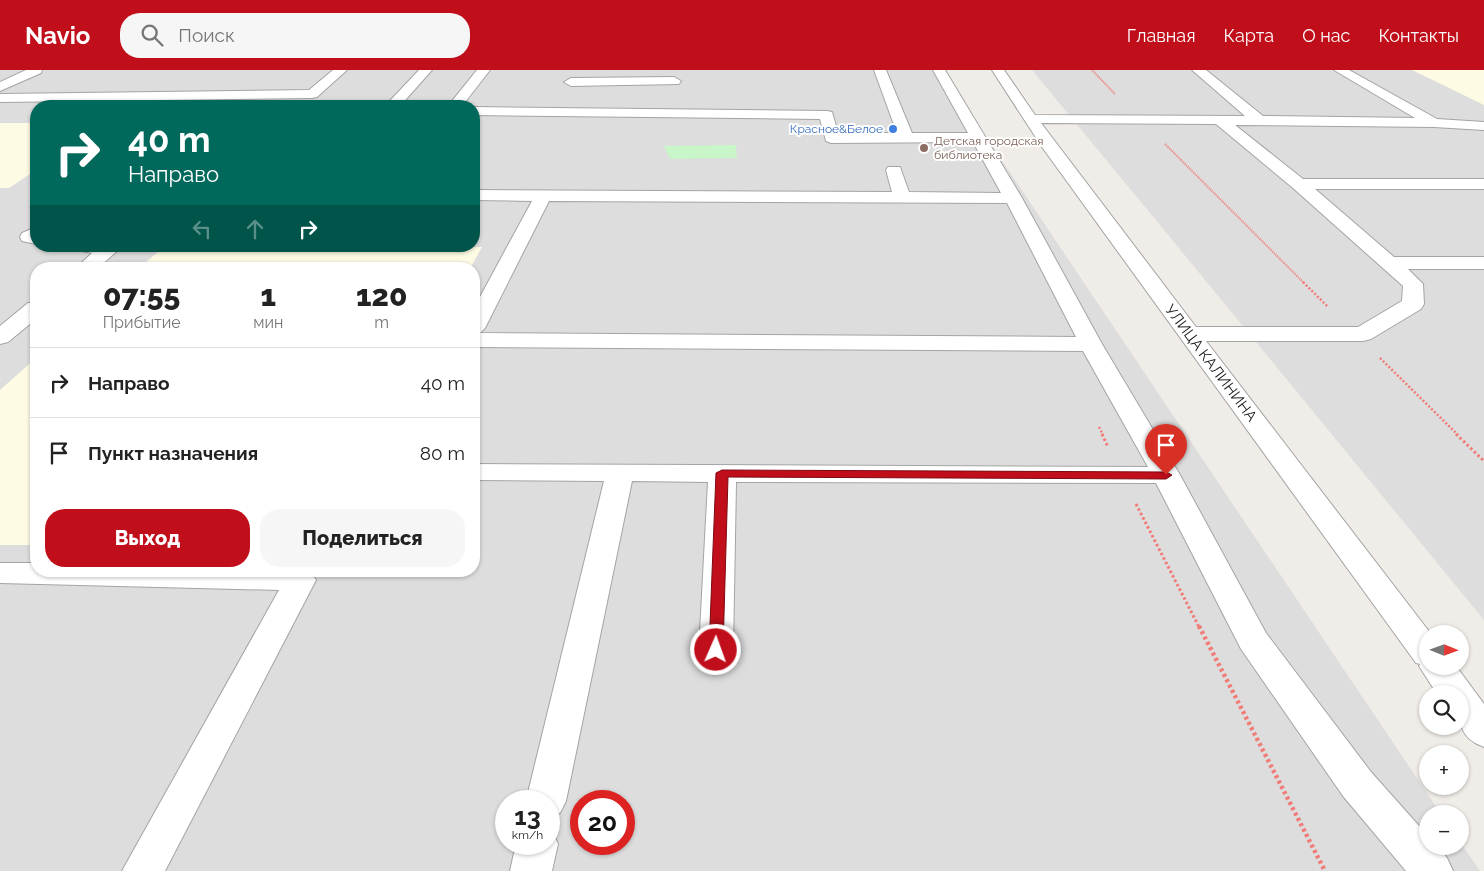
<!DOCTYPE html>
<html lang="ru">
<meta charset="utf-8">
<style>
body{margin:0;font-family:Raleway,sans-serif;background:#f6f6f6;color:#222;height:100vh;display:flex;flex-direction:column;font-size:19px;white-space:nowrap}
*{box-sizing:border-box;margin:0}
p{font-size:16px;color:#767676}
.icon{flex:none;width:28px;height:28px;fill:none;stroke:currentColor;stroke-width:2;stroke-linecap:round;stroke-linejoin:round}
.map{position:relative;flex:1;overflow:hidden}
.side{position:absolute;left:30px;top:192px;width:450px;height:315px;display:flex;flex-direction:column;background:#fff;border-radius:20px;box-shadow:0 1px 4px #0004}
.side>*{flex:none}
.guide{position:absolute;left:30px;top:30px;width:450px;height:152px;border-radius:20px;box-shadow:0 1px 4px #0004;background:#00695c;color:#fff;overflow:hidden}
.needle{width:32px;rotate:91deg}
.tools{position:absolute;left:1419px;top:555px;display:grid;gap:10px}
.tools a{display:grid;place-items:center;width:50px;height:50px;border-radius:50%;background:#fff;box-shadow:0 1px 4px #0004;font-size:25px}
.speed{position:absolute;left:495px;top:720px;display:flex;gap:10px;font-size:25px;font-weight:700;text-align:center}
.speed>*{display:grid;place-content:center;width:65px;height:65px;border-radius:50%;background:#fff;box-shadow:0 1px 4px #0004;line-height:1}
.speed small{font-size:12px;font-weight:400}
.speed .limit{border:8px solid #d22;background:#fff;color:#111}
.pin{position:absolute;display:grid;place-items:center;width:42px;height:42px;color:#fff;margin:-51px -21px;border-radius:50% 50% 50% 0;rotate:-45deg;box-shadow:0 0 5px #0007}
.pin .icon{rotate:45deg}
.me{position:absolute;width:55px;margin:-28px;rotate:2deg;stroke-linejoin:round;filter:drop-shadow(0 0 4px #0008)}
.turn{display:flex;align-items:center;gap:18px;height:105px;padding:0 15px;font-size:22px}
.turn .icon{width:65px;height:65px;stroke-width:2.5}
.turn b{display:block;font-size:35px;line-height:42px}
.lanes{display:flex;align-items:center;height:48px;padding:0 15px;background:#0003;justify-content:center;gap:25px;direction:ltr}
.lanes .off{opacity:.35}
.eta{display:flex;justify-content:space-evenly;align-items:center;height:85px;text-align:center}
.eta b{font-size:30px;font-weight:800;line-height:35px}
.primary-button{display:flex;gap:10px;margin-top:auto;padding:10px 15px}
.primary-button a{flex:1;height:58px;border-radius:20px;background:#c10e1b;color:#fff;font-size:20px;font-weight:800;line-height:58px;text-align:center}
.primary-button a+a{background:#f6f6f6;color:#222}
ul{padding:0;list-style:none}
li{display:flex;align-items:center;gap:15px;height:70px;padding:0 15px;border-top:1px solid #e0e0e0}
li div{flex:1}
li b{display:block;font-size:19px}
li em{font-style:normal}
header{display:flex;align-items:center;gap:30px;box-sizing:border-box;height:70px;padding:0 25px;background:#c10e1b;color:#fff}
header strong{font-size:24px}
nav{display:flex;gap:28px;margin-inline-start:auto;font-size:18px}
.search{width:350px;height:45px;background:#f6f6f6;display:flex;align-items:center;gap:12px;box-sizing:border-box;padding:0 18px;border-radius:20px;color:#767676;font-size:19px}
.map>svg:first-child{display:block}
</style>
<header>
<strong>Navio</strong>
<div class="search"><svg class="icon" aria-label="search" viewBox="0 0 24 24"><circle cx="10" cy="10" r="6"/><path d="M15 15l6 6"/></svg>Поиск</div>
<nav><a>Главная</a><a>Карта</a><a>О нас</a><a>Контакты</a></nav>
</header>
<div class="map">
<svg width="1484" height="801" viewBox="0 0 1484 801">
<rect width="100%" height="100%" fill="#f0ece7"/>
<path fill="#dedddd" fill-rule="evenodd" d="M0 0H941L1441 744H1428V776H1460V772L1480 801H0ZM36 36H474V176H36ZM36 199H474V501H36ZM506 731H549V774H506ZM581 731H624V774H581Z
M1032 0H1484V550L1169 166Z"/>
<path fill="#fdfbe3" d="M1412 0H1484V35Z
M0 53H36V100L9 118H0Z
M482 177 470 199H138L160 180Z
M36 288V475H0V320Z"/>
<path fill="#c8f6c8" d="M736 75 737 88 670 89 664 76Z"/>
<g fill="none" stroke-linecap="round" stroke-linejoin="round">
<defs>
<path id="minor" d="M26 0H42L41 3 0 21V12Z
M333 0H347L317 27 312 28 0 32V24L309 20Z
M419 0H432L400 36H385Z
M477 0H490L462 36H448Z
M874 0H886L912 63H968L933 0H945L1022 128 1102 274 1180 405 1266 563 1371 702 1428 766V776H1437L1447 788 1453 801H1406L1343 726 1241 579 1156 413 736 412 733 580 728 589 716 592 704 589 699 580 708 412 632 411 566 731 560 743 549 747V731H526L604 411 474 410V394L1148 397 1083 281 474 277V238L532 131 474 130V120L892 122 886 100 888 97H900L909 122 1001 123 973 72 831 73 826 71 820 49 474 45V37L827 41 832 42 838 63H897ZM549 131 1007 133 1076 267 480 263 485 258Z
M992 0H1004L1035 45 1245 46 1192 0H1206L1263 46 1415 48 1334 0H1349L1437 49 1484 52V60L1434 57 1235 55 1303 109H1484V119H1315L1394 187H1484V199H1408L1423 214 1424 234 1421 239 1371 269 1363 271H1206L1431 564H1428V596H1456L1484 634V677C1456 667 1460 649 1460 624H1437L1419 596 1420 594 1416 593 1042 77ZM1041 53 1216 54 1293 118 1403 216 1402 231 1358 257H1196Z
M674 7 681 11 679 14 571 16 564 12 571 8Z
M36 157V174L22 171 20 167 22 163Z
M75 176H115L118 180 97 199H75L92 183 77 180Z
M36 232V249L8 272 0 274V256L28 233Z
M0 493H36V501H307L311 502 316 510 165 801H122L279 520 0 513Z
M549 760 552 761 558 774 552 801H510L516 774H549Z"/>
</defs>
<use href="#minor" stroke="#a4a4a4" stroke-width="2"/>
<path stroke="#f07b77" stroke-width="2" stroke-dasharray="1 1" stroke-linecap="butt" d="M1092 0 1115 24
M1165 74 1305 214"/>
<path stroke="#f07b77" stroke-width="2.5" stroke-dasharray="2 2" stroke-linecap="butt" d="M1303 212 1327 236
M1380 288 1458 365
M1099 357 1103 365"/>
<path stroke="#f07b77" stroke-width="3" stroke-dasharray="2.5 2.5" stroke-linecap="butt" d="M1102 364 1108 377
M1456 364 1484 391
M1136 434 1199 557"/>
<path stroke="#f07b77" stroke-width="4.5" stroke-dasharray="3 3" stroke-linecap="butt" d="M1199 556 1325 801"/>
<use href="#minor" fill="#fff" fill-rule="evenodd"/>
</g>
<path fill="#c10e1b" stroke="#7d0912" d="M722 400 1166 402 1172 405 1166 409 728 407 723 580 721 584 716 585 711 584 709 580 716 403Z"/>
<circle fill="#3f7fe0" stroke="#fff" stroke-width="2" cx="893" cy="59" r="5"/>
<circle fill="#8d6e63" stroke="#fff" stroke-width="2" cx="924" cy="78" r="5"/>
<g text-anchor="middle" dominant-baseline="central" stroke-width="4" stroke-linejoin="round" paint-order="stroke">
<g font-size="12" fill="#366cbe" stroke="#fff" text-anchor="end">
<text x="883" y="59">Красное&amp;Белое</text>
</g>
<g font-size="12" fill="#785e54" stroke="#fff" text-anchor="start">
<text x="934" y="71">Детская городская<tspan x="934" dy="14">библиотека</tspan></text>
</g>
<g font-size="15" fill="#202020" stroke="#fff">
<text transform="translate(1211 293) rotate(53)">УЛИЦА КАЛИНИНА</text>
</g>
</g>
</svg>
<div class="tools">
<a><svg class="needle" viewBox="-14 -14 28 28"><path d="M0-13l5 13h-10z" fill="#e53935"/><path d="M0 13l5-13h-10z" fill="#767676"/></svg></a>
<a><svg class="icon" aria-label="search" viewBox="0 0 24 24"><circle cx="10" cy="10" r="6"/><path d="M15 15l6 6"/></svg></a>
<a>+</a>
<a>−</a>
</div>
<div class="speed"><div>13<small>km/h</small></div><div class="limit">20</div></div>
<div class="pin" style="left:1166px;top:405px;background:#d93025"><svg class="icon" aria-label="arrive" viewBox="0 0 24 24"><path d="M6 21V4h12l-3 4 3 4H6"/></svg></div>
<svg class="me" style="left:716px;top:580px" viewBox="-20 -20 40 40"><circle r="17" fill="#c10e1b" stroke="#fff" stroke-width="3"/><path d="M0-11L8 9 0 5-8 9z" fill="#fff"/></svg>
<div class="guide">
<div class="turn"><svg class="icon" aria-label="right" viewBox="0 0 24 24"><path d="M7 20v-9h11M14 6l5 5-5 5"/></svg><div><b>40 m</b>Направо</div></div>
<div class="lanes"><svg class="icon off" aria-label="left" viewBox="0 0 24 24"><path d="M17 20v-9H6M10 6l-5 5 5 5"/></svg><svg class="icon off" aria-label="ahead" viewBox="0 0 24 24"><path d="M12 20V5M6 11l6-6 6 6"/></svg><svg class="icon" aria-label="right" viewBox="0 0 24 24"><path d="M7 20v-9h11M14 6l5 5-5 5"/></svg></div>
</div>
<section class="side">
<div class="eta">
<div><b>07:55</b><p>Прибытие</p></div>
<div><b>1</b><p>мин</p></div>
<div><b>120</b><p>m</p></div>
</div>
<ul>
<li><svg class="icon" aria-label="right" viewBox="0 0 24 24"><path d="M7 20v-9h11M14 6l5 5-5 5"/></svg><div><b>Направо</b></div><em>40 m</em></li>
<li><svg class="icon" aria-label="arrive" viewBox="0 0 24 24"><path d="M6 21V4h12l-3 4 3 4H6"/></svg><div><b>Пункт назначения</b></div><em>80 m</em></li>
</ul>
<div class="primary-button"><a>Выход</a><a>Поделиться</a></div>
</section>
</div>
